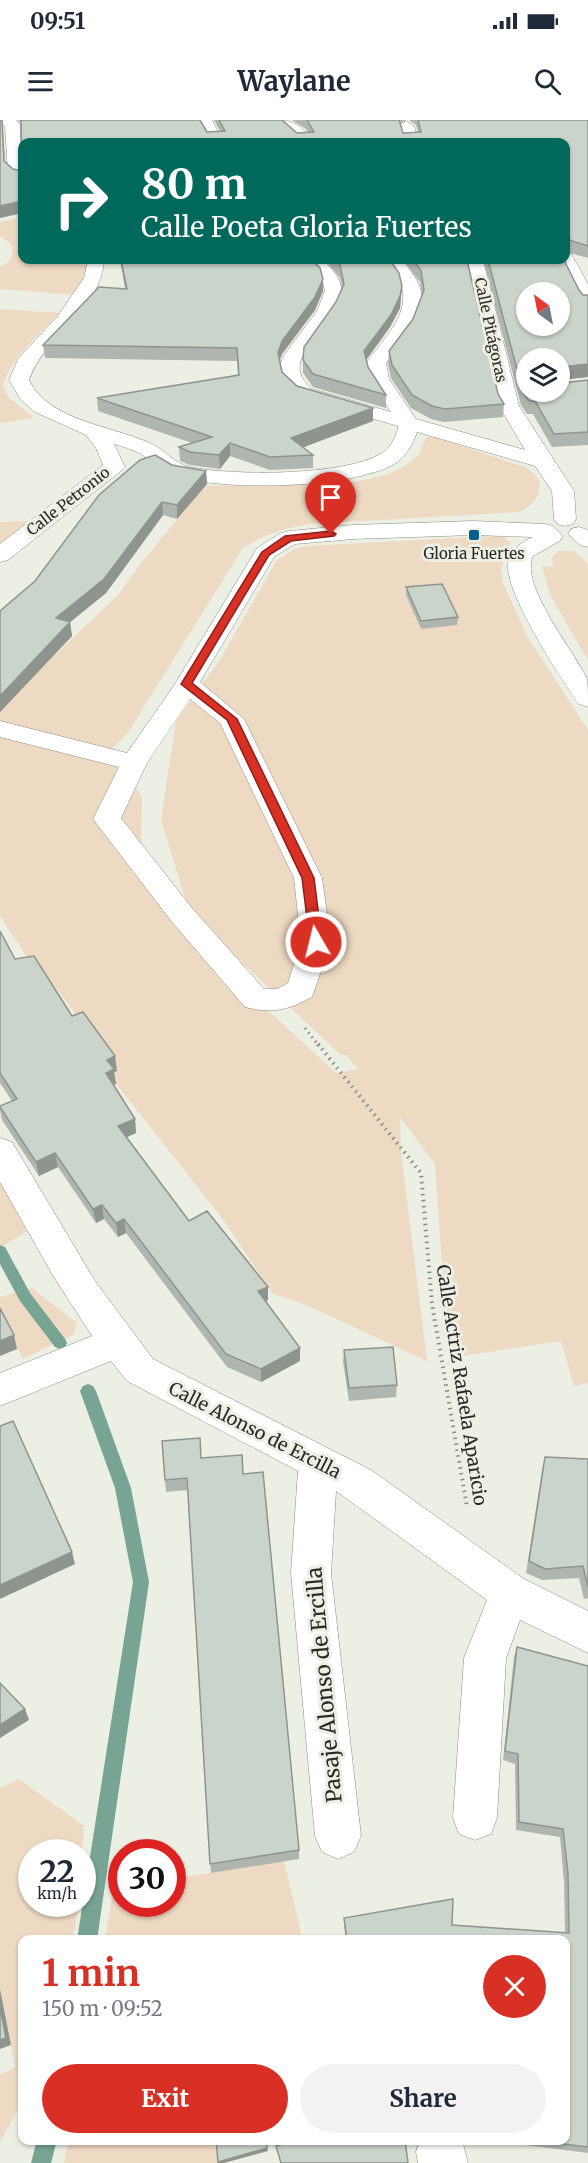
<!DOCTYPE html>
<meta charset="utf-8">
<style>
body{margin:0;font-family:Merriweather,serif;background:#f2f2f3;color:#1f2937;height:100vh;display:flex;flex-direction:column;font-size:22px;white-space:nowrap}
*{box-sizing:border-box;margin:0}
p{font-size:20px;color:#747a83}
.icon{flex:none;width:33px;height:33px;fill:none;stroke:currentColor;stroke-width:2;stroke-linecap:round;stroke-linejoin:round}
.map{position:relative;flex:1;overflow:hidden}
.details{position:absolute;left:18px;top:1815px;width:552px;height:210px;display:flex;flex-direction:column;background:#fff;border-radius:12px;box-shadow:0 2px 4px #0004}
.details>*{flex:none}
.banner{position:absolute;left:18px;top:18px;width:552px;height:126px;border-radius:12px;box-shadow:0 2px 4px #0004;background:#00695c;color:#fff;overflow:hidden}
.needle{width:39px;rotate:328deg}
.tools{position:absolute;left:516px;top:162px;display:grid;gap:12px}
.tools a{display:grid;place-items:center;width:54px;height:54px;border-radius:50%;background:#fff;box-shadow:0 2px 4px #0004;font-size:30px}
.speed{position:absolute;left:18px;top:1719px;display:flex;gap:12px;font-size:30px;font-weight:700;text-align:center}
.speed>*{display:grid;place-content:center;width:78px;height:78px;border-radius:50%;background:#fff;box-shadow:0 2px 4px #0004;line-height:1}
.speed small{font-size:15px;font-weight:400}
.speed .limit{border:9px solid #d22;background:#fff;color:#111}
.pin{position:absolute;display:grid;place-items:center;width:51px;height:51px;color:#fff;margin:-62px -26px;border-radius:50% 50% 50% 0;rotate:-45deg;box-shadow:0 0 6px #0007}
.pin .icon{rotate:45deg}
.me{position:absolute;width:66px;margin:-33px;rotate:352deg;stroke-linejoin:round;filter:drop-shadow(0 0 4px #0008)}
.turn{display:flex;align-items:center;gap:21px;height:126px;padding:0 24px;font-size:27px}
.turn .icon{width:78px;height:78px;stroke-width:2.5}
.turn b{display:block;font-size:42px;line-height:51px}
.round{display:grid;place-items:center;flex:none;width:63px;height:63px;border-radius:32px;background:#f2f2f3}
.overview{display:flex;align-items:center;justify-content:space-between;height:102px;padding:0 24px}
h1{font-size:36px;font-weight:700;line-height:45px;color:#d93025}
.action{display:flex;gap:12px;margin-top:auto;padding:12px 24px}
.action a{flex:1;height:69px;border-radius:36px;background:#d93025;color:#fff;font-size:24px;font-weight:700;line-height:69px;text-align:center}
.action a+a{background:#f2f2f3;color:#1f2937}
.status{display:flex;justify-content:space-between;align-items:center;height:42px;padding:0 30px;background:#fff;direction:ltr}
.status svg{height:16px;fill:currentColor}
header{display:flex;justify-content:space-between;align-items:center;height:78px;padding:0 24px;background:#fff;font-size:27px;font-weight:700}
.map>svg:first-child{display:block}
</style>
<div class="status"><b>09:51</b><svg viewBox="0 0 49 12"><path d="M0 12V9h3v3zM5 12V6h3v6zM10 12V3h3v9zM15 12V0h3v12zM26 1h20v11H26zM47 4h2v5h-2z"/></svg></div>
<header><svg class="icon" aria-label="menu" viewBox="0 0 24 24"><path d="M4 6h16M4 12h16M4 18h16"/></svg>Waylane<svg class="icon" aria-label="search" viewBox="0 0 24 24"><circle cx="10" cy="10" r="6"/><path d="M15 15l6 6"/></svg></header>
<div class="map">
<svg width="588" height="2043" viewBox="0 0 588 2043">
<rect width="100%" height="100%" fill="#ecefe4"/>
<path fill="#eed9c2" d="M22 65V140H87L83 163 74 175 0 169V147C11 142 14 136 11 124L0 116V102L18 97 0 83Z
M0 189 59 193C39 216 12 236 3 265L8 277 34 298 0 303Z
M427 317H435L527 348 539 359C541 376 534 385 519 392L310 404C284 408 265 414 243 428L127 614 110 631 142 677 141 720 162 779 198 826 336 953 358 949 346 935H341L190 794 161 700 176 600 220 540 277 440 295 429 307 426 496 416 506 418 510 423 501 449 503 463 527 516 588 610V1263L574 1266 561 1221 455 1237 445 1189 435 1044 400 997 401 1032 427 1241 304 1184 273 1174 222 1098 109 955 85 907 54 865 47 867 0 796V592L37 552 118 475 141 443 205 366 351 362C374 359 402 353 418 335 422 330 422 323 427 317Z
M30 401 0 425V402Z
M558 431H574L588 444V540L550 475 542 446 554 447 551 439Z
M0 1062 27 1111 0 1128Z
M32 1168 77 1203 73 1215 23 1239 0 1194V1177Z
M19 1659 84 1706 82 1732H32V1784H79L73 1819 22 1820V1983L0 2021V1955L15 1947 0 1869V1668Z
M284 1741 302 1816 284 1820 105 1819 115 1760 121 1757 122 1784H172L173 1759Z
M69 2020 216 2021 218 2043H64Z"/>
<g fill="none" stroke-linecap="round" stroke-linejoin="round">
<path fill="#77a493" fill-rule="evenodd" d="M0 1125 5 1127 30 1173 65 1219 67 1223 65 1227 60 1229 55 1227 20 1181 0 1144Z
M88 1264 93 1266 96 1271 131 1368 149 1462 97 1820H77L133 1462 115 1368 80 1271 83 1266Z
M37 2020H57L51 2043H31Z"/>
<defs>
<path id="minor" d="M0 0H16L20 4 22 61 16 59 8 52 5 6 0 4Z
M196 0H212L223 22H209Z
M272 0C293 0 301 3 312 22H297L293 16Z
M406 1 414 6 419 22H404L398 6Z
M566 134 572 135 588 164V186L582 185 579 181 557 140H566Z
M88 140H104C101 190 44 216 29 260 48 301 114 306 152 324 165 330 175 344 190 347 232 356 344 356 380 334 390 329 394 320 398 309V306L298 277 284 264 280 245 284 235 317 191 325 171 322 159 304 140H322C388 193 261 228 312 269L391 292 369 259 366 243C380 223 410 196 402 168 399 157 390 149 384 140H402C409 149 419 160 421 172 425 198 400 225 386 243L389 259 416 299 525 330 499 286 466 140H483L519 286 574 371 576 399 573 404 565 406 557 404 554 399 552 371 535 346 417 312C413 325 405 338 393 345 347 369 224 371 174 356 162 352 154 343 144 336 135 330 124 327 114 324L125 347 121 351 8 440 0 442V424L103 345 96 328 86 315 35 292 21 280 9 260 18 239 57 197 84 158Z
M473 401 545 404 553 406 563 416 560 421 533 436C519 465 575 532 587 559 588 566 588 578 588 587L579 584C562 560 499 466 509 439 513 428 523 421 533 417L473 415 353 419 295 424 274 437 200 562 244 599 322 758 331 822 312 877C289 890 271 894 245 887L172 802 93 699 119 647 0 617V601L127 633 175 564 257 428 281 413 289 411 353 405ZM190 579 220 603 294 758 301 822 288 863 277 869H264L192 788 121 698 147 643Z
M579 407 588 410V427L580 425 568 414 571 409Z
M0 1018 12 1022 95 1161 153 1239 371 1350 524 1459 588 1491V1533L520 1500 506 1538 497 1698 491 1714 475 1720 459 1714 453 1698 464 1538 487 1480 336 1371 331 1453 361 1716 354 1732 338 1739 322 1732 315 1716 291 1453 298 1351 127 1261 111 1241 0 1286V1253L92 1216 52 1154 0 1062Z
M420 2020H462L468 2043H418L416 2032Z"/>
</defs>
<use href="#minor" stroke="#8b8e84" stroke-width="1"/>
<path stroke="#8a8c85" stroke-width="3" stroke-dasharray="1.5 4" stroke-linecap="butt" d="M305 908 319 926"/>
<path stroke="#8a8c85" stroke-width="4" stroke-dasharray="1.5 4.5" stroke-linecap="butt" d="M318 924 421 1053 432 1184 467 1387"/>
<use href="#minor" fill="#fff" fill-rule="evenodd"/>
</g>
<path fill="#afb6af" d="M2 0 5 41 13 49 22 51 21 3 18 0H200L207 12 220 11 214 0H282L297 13H308L306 9 292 0H406L400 3 403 13 418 12 416 5 409 0H588V138L566 132V22H22V93L0 98Z
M120 140H312L323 171 315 190 282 234 279 241 282 252 297 266 373 301 303 327 313 335V348L270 350 230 336 220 349 190 345 180 341 179 327 192 323 98 291 97 278 238 255 237 241 45 238 43 225 125 169Z
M325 140H390L401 178 400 188 390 207 366 240 368 247 386 275V288L313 267 303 253V240L336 182 342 168 340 158Z
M403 140H467L498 274 504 284 503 297 444 302 431 299 411 288 391 258 388 244 389 231 413 199 422 175 420 162Z
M483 140H564L579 170 583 175H588V257L560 260V261V238L526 272 562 263 588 260V325L552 327 533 294H527L521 285Z
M172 345 206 351 207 364 177 399 163 395 106 473 70 502 72 516 0 592V491Z
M406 467 458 497 457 505 421 509 406 475Z
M0 811 15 839 72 896 117 951 114 952 116 964 114 965 135 999 136 1013 127 1017 189 1101 268 1167V1180L266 1181 300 1241 261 1262 227 1247 126 1113 118 1117 104 1099 96 1103 58 1047 39 1056 2 1000 0 990V986L12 981 0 963Z
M344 1230 397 1265 396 1277 349 1281 343 1242Z
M545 1337 588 1339V1478L584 1479 579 1458 542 1460 526 1453 542 1350Z
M243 1354 299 1730V1739L211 1753 188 1370 166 1372 165 1360Z
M517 1527 588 1546V2033L486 2020H566V1820H346L344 1806V1798L565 1813 564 1762 560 1717 516 1710 515 1644 503 1640 514 1537Z"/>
<path fill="#8e948e" d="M22 81V93L0 98V86Z
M323 159V171L315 190 282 234 278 245V233L282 221Z
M402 166 400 188 390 207 364 243V231Z
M588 244V257L560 260V261L561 247Z
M373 288V301L291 332V318Z
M230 323V336L220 349 219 335Z
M206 351 207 364 177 399V385Z
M162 382 163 395 106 473 58 512 56 498Z
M70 502 72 516 0 592V576Z
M115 936 117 951 114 952 116 964 108 967 106 953 107 940Z
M135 999 136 1013 120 1020 118 1006Z
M55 1033 58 1047 39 1056 36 1042Z
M102 1085 104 1099 96 1103 93 1089Z
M124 1099 126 1113 118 1117 116 1103Z
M268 1167V1180L259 1185 258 1171Z
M14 1215 17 1229 0 1236V1221Z
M300 1228V1241L261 1262V1249Z
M72 1432 75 1444 0 1479V1465Z
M25 1589 29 1600 0 1618V1605Z
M0 1869 11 1925 0 1929Z
M267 2028 268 2031 224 2043H218V2042Z"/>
<path fill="#cbd4cb" stroke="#8e948e" stroke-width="1.5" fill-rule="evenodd" d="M0 0H2L4 41 13 49 22 51 21 0H200L207 12 225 11 219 0H282L297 13 314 12 307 0H399L403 13 421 12 418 0H588V126L566 119V22H22V81L0 86Z
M121 140H312L320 148 323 159 315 177 282 221 278 233 282 252 297 266 373 288 291 318 313 335 270 337 230 323 219 335 190 332 179 327 212 317 97 278 239 255 237 228 43 225 99 167 127 169Z
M335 140H390L399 153 402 166 400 176 391 195 364 231 368 247 386 275 313 254 303 240 304 227 336 182 344 164 340 145Z
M413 140H467L498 274 504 284 445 289 432 286 412 275 392 245 389 231 413 199 424 170 421 150Z
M488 140H564L579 170 583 175H588V244L561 247 560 256V238H526V272H560V262L562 263 588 260V312L554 314 535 281H529L523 272ZM526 172H560V206H526Z
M155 335 172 345 206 351 177 385 162 382 104 459 56 498 70 502 0 576V491L35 461 99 375 140 340Z
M442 464 458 497 421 501 406 467Z
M0 811 15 839 34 836 72 896 83 892 115 936 107 940 114 949 106 953 135 999 118 1006 189 1101 207 1091 268 1167 258 1171 300 1228 261 1249 226 1234 124 1099 116 1103 102 1085 93 1089 55 1033 36 1042 0 987V986L17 979 0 953Z
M0 1188 14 1215 0 1221Z
M393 1227 397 1265 349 1268 344 1230Z
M13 1301 72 1432 0 1465V1306Z
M200 1318 201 1338 242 1335 243 1354 263 1352 299 1730 210 1744 187 1358 165 1360 162 1321Z
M545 1337 588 1339V1467L583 1446 545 1449 529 1441Z
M517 1527 588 1546V2027L530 2020H566V1820H347L344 1798 453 1779 452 1805 569 1813 568 1754 563 1709 519 1702 518 1634 505 1631Z
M0 1563 25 1589 0 1605Z
M0 1887 6 1918 0 1920Z
M216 2020H267V2028L218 2042Z
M298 2020H405L408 2043H281L276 2026Z"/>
<path fill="#d93025" stroke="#8d1f18" stroke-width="1.5" d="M331 411 336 414 334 416 291 421 269 435 192 563 237 599 314 758 322 822 316 826 310 822 302 758 227 600 181 564 262 432 285 416Z"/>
<rect fill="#065d8e" stroke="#ecefe4" stroke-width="2" x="468" y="409" width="12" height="12" rx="3"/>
<g text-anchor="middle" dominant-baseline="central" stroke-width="6" stroke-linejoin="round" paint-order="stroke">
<g font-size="15" fill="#2a2b27" stroke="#ecefe4">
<text transform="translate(491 210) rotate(78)">Calle Pitágoras</text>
<text transform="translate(68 381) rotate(-38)">Calle Petronio</text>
</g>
<g font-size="15" fill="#2a2b27" stroke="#ecefe4">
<text x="474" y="433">Gloria Fuertes</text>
</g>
<g font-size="18" fill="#2a2b27" stroke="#ecefe4">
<text transform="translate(462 1265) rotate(81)">Calle Actriz Rafaela Aparicio</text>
<text transform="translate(255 1310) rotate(27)">Calle Alonso de Ercilla</text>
</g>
<g font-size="21" fill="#2a2b27" stroke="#ecefe4">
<text transform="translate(324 1565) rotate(-95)">Pasaje Alonso de Ercilla</text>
</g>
</g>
</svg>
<div class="tools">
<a><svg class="needle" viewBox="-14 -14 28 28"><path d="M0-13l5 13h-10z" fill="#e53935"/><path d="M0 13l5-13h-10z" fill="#747a83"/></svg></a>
<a><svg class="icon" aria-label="layers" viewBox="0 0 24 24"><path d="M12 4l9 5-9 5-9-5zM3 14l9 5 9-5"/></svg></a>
</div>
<div class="speed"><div>22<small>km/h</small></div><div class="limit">30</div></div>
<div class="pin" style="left:331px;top:414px;background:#d93025"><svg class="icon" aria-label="arrive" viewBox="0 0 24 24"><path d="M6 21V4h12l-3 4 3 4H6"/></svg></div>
<svg class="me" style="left:316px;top:822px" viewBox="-20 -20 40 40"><circle r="17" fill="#d93025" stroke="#fff" stroke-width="3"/><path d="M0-11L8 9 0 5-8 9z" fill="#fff"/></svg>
<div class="banner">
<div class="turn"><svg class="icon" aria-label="right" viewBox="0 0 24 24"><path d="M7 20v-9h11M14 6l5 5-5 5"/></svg><div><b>80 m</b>Calle Poeta Gloria Fuertes</div></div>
</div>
<section class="details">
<div class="overview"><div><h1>1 min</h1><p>150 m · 09:52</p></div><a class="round" style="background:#d93025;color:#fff"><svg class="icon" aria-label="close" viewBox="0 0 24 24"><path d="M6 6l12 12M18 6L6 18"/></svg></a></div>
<div class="action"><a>Exit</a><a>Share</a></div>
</section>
</div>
